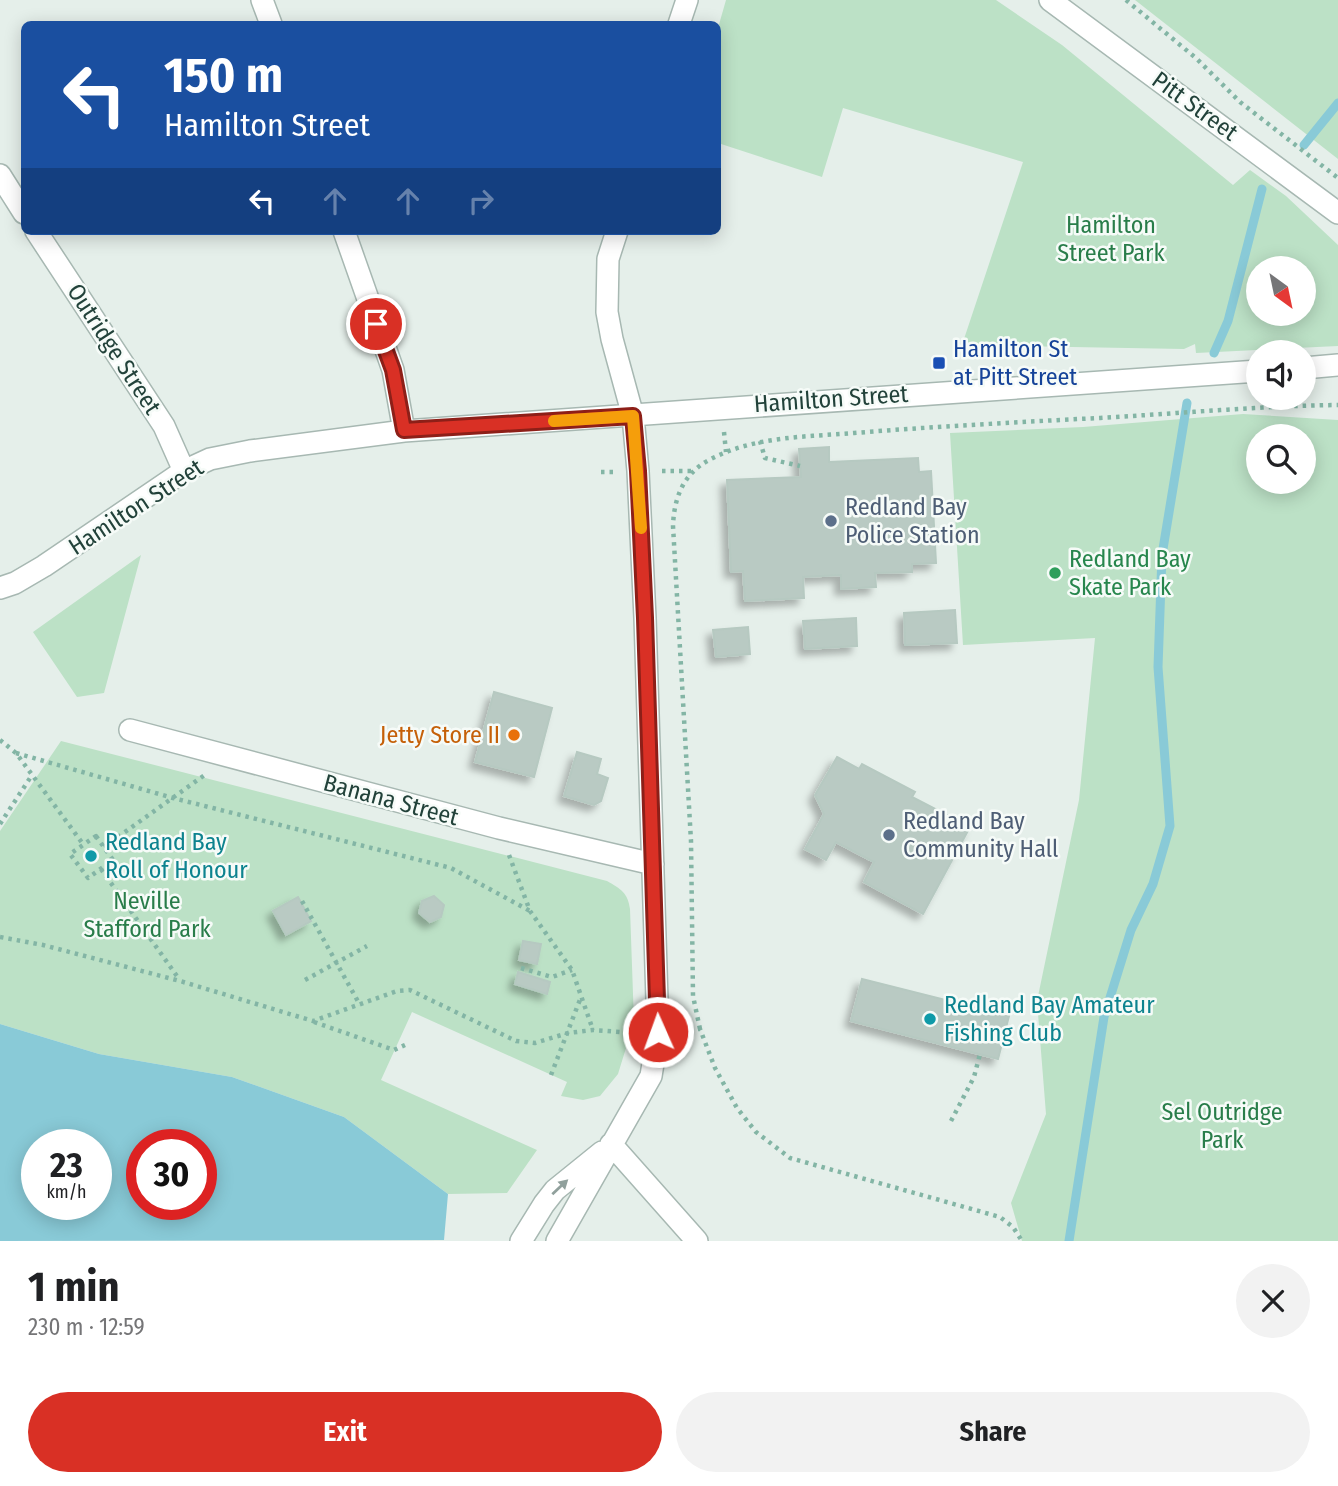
<!DOCTYPE html>
<meta charset="utf-8">
<style>
body{margin:0;font-family:"Fira Sans Condensed",sans-serif;background:#f2f2f2;color:#202124;height:100vh;display:flex;flex-direction:column;font-size:26px;white-space:nowrap}
*{box-sizing:border-box;margin:0}
p{font-size:23px;color:#757577}
.icon{flex:none;width:38px;height:38px;fill:none;stroke:currentColor;stroke-width:2;stroke-linecap:round;stroke-linejoin:round}
.map{position:relative;height:1241px;overflow:hidden}
.details{display:flex;flex-direction:column;background:#fff;flex:1}
.details>*{flex:none}
.hud{position:absolute;left:21px;top:21px;width:700px;height:214px;border-radius:10px;box-shadow:0 4px 18px #0003;background:#1a4fa0;color:#fff;overflow:hidden}
.needle{width:46px;rotate:147deg}
.buttons{position:absolute;left:1246px;top:256px;display:grid;gap:14px}
.buttons a{display:grid;place-items:center;width:70px;height:70px;border-radius:50%;background:#fff;box-shadow:0 4px 18px #0003;font-size:35px}
.speed{position:absolute;left:21px;top:1129px;display:flex;gap:14px;font-size:35px;font-weight:700;text-align:center}
.speed>*{display:grid;place-content:center;width:91px;height:91px;border-radius:50%;background:#fff;box-shadow:0 4px 18px #0003;line-height:1}
.speed small{font-size:18px;font-weight:400}
.speed .limit{border:10px solid #d22;background:#fff;color:#111}
.pin{position:absolute;display:grid;place-items:center;width:60px;height:60px;color:#fff;margin:-30px;border:4px solid #fff;border-radius:50%;box-shadow:0 2px 7px #0007}
.me{position:absolute;width:77px;margin:-38px;rotate:358deg;stroke-linejoin:round;filter:drop-shadow(0 0 5px #0008)}
.turn{display:flex;align-items:center;gap:24px;height:147px;padding:0 28px;font-size:32px}
.turn .icon{width:91px;height:91px;stroke-width:2.5}
.turn b{display:block;font-size:49px;line-height:60px}
.lanes{display:flex;align-items:center;height:66px;padding:0 28px;background:#0003;justify-content:center;gap:35px;direction:ltr}
.lanes .off{opacity:.35}
.round{display:grid;place-items:center;flex:none;width:74px;height:74px;border-radius:37px;background:#f2f2f2}
.head{display:flex;align-items:center;justify-content:space-between;height:119px;padding:0 28px}
h1{font-size:42px;font-weight:700;line-height:52px}
.button{display:flex;gap:14px;margin-top:auto;padding:14px 28px}
.button a{flex:1;height:80px;border-radius:42px;background:#d93025;color:#fff;font-size:28px;font-weight:700;line-height:80px;text-align:center}
.button a+a{background:#f2f2f2;color:#202124}
.map>svg:first-child{display:block}
</style>
<div class="map">
<svg width="1338" height="1241" viewBox="0 0 1338 1241">
<defs>
<filter id="shadow"><feDropShadow dx="-6" dy="6" stdDeviation="3.5" flood-color="#0004"/></filter>
</defs>
<rect width="100%" height="100%" fill="#e5efea"/>
<path fill="#bce1c6" fill-rule="evenodd" d="M726 0H996L1062 45 1233 185 1250 170 1286 196 1338 245V346L1196 353 1195 344 1184 349 962 345 1023 162 843 108 822 177 718 143V28ZM1258 268H1304V313H1258Z
M1135 0H1338V159Z
M1243 414 1338 420V1241H1022L1011 1203 1046 1114 1037 1001 1079 800 1095 638 963 645 950 433 1083 427ZM1258 436H1304V481H1258Z
M141 555 104 693 77 697 33 632Z
M61 741 607 881C621 889 628 893 630 909L634 1022 618 1074 600 1096 583 1100 561 1096 567 1082 412 1012 381 1080 537 1150 507 1193 448 1194 344 1117 232 1077 99 1054 0 1024V831Z"/>
<path fill="#89cad7" fill-rule="evenodd" d="M0 1024 99 1054 232 1077 344 1117 448 1194 444 1240 0 1241ZM37 1144H96V1204H37ZM142 1144H201V1204H142Z"/>
<g fill="none" stroke-linecap="round" stroke-linejoin="round">
<path stroke="#89cad7" stroke-width="9" d="M1304 145 1338 103
M1214 353 1228 321 1262 189
M1069 1241 1104 1017 1131 930 1153 884 1170 826 1158 667 1162 555 1187 403"/>
</g>
<path fill="#b9cac3" stroke="#b6c9c1" stroke-width="2" filter="url(#shadow)" d="M829 447V462L918 458 919 472 931 471 936 563 912 564V572L875 573 876 587 841 589V575L803 577 804 598 745 601 743 571 731 572 727 480 801 477 799 449Z
M955 610 957 643 905 645 904 613Z
M856 618 857 646 805 649 803 621Z
M748 627 750 654 716 657 713 630Z
M494 692 552 708 534 777 475 762Z
M577 752 601 759 597 774 608 778 601 801 594 805 564 796Z
M837 757 859 769 862 764 915 792 912 797 970 827 923 914 864 882 874 862 836 842 826 860 805 849 824 814 815 795Z
M434 896 444 905 441 917 430 922 419 913 422 901Z
M298 897 311 921 286 935 273 911Z
M523 941 541 944 537 964 519 960Z
M518 972 550 982 547 994 515 984Z
M862 979 1009 1016 998 1059 851 1021Z"/>
<g fill="none" stroke-linecap="round" stroke-linejoin="round">
<defs>
<path id="minor" d="M262 0 271 24
M1050 0 1338 213
M679 24 687 0
M0 175 24 213
M36 231 164 426 184 471
M344 231 393 370 404 431
M1304 368 1338 365
M0 588 15 583 44 566 184 471 210 459 250 451 404 431 1258 371
M130 730 499 828 653 864
M611 1144 697 1241
M521 1241 544 1204 555 1190 602 1152
M557 1241 651 1076 658 1032 645 618 638 471 633 416 612 339 607 312 608 259 617 231"/>
</defs>
<use href="#minor" stroke="#a7b8b2" stroke-width="24"/>
<path stroke="#83b5a5" stroke-width="4.5" stroke-dasharray="3.5 5" stroke-linecap="butt" d="M1126 0 1197 59 1240 102 1338 178
M724 432 726 452
M760 441 765 458 800 466
M662 471H692
M601 472H615
M0 740 16 753 83 844
M16 753 173 798 451 868 530 911
M0 824 32 775
M96 836 113 860 88 878 70 854Z
M104 847 206 774
M509 855 530 911 572 970 593 1030
M101 869 179 979
M302 901 360 1005
M0 937 43 945 180 981 313 1021 397 991 410 990 516 1041 535 1043 568 1033 593 1030 634 1033
M521 968 552 977 572 970
M305 980 367 946
M314 1022 394 1050 405 1045
M700 1029 693 996 691 841 673 526C674 498 683 474 709 460 754 436 805 437 854 433 929 427 1003 423 1078 419 1165 415 1251 406 1338 405
M681 1030 700 1029 715 1068 737 1108 756 1132 790 1158 1000 1217 1013 1227 1022 1241
M551 1075 581 997
M951 1121 974 1077 980 1054"/>
<use href="#minor" stroke="#fff" stroke-width="21"/>
</g>
<defs><path id="oneway-solid" d="M-6-.8H1V-3.2L6.5 0L1 3.2V.8H-6Z" transform="scale(1.75)"/></defs>
<use fill="#90a09c" href="#oneway-solid" transform="translate(560 1187) rotate(-43)"/>
<g fill="none" stroke-linecap="round" stroke-linejoin="round">
<defs>
<path id="route" d="M376 324 393 370 404 430 633 416 638 471 645 618 658 1032"/>
</defs>
<use href="#route" stroke="#8d1f18" stroke-width="18"/>
<use href="#route" stroke="#d93025" stroke-width="12"/>
<path stroke="#f59e0b" stroke-width="12" d="M554 421 633 416 641 528"/>
</g>
<rect fill="#1a4fb4" stroke="#f6fbf8" stroke-width="2.5" x="932" y="356" width="14" height="14" rx="3.5"/>
<g fill="#5c6f8a" stroke="#f6fbf8" stroke-width="2.5">
<circle cx="831" cy="521" r="7"/>
<circle cx="889" cy="835" r="7"/>
</g>
<circle fill="#2e9e5b" stroke="#f6fbf8" stroke-width="2.5" cx="1055" cy="573" r="7"/>
<circle fill="#e8710a" stroke="#f6fbf8" stroke-width="2.5" cx="514" cy="735" r="7"/>
<g fill="#0f9aa8" stroke="#f6fbf8" stroke-width="2.5">
<circle cx="91" cy="856" r="7"/>
<circle cx="930" cy="1019" r="7"/>
</g>
<g text-anchor="middle" dominant-baseline="central" stroke-width="5" stroke-linejoin="round" paint-order="stroke">
<g font-size="24" fill="#22423a" stroke="#f6fbf8">
<text transform="translate(1195 106) rotate(36)">Pitt Street</text>
<text transform="translate(114 349) rotate(57)">Outridge Street</text>
<text transform="translate(831 399) rotate(-4)">Hamilton Street</text>
<text transform="translate(136 507) rotate(-33)">Hamilton Street</text>
<text transform="translate(391 800) rotate(15)">Banana Street</text>
</g>
<g font-size="24" fill="#297d4a" stroke="#f6fbf8">
<text x="1111" y="225">Hamilton<tspan x="1111" dy="28">Street Park</tspan></text>
<text x="147" y="901">Neville<tspan x="147" dy="28">Stafford Park</tspan></text>
<text x="1222" y="1112">Sel Outridge<tspan x="1222" dy="28">Park</tspan></text>
</g>
<g font-size="24" fill="#164399" stroke="#f6fbf8" text-anchor="start">
<text x="953" y="349">Hamilton St<tspan x="953" dy="28">at Pitt Street</tspan></text>
</g>
<g font-size="24" fill="#4e5e75" stroke="#f6fbf8" text-anchor="start">
<text x="845" y="507">Redland Bay<tspan x="845" dy="28">Police Station</tspan></text>
<text x="903" y="821">Redland Bay<tspan x="903" dy="28">Community Hall</tspan></text>
</g>
<g font-size="24" fill="#27864d" stroke="#f6fbf8" text-anchor="start">
<text x="1069" y="559">Redland Bay<tspan x="1069" dy="28">Skate Park</tspan></text>
</g>
<g font-size="24" fill="#c56008" stroke="#f6fbf8" text-anchor="end">
<text x="500" y="735">Jetty Store II</text>
</g>
<g font-size="24" fill="#0d838f" stroke="#f6fbf8" text-anchor="start">
<text x="105" y="842">Redland Bay<tspan x="105" dy="28">Roll of Honour</tspan></text>
<text x="944" y="1005">Redland Bay Amateur<tspan x="944" dy="28">Fishing Club</tspan></text>
</g>
</g>
</svg>
<div class="buttons">
<a><svg class="needle" viewBox="-14 -14 28 28"><path d="M0-13l5 13h-10z" fill="#e53935"/><path d="M0 13l5-13h-10z" fill="#757577"/></svg></a>
<a><svg class="icon" aria-label="sound" viewBox="0 0 24 24"><path d="M4 9h4l5-4v14l-5-4H4zM17 9q2 3 0 6"/></svg></a>
<a><svg class="icon" aria-label="search" viewBox="0 0 24 24"><circle cx="10" cy="10" r="6"/><path d="M15 15l6 6"/></svg></a>
</div>
<div class="speed"><div>23<small>km/h</small></div><div class="limit">30</div></div>
<div class="pin" style="left:376px;top:324px;background:#d93025"><svg class="icon" aria-label="arrive" viewBox="0 0 24 24"><path d="M6 21V4h12l-3 4 3 4H6"/></svg></div>
<svg class="me" style="left:658px;top:1032px" viewBox="-20 -20 40 40"><circle r="17" fill="#d93025" stroke="#fff" stroke-width="3"/><path d="M0-11L8 9 0 5-8 9z" fill="#fff"/></svg>
<div class="hud">
<div class="turn"><svg class="icon" aria-label="left" viewBox="0 0 24 24"><path d="M17 20v-9H6M10 6l-5 5 5 5"/></svg><div><b>150 m</b>Hamilton Street</div></div>
<div class="lanes"><svg class="icon" aria-label="left" viewBox="0 0 24 24"><path d="M17 20v-9H6M10 6l-5 5 5 5"/></svg><svg class="icon off" aria-label="ahead" viewBox="0 0 24 24"><path d="M12 20V5M6 11l6-6 6 6"/></svg><svg class="icon off" aria-label="ahead" viewBox="0 0 24 24"><path d="M12 20V5M6 11l6-6 6 6"/></svg><svg class="icon off" aria-label="right" viewBox="0 0 24 24"><path d="M7 20v-9h11M14 6l5 5-5 5"/></svg></div>
</div>
</div>
<section class="details">
<div class="head"><div><h1>1 min</h1><p>230 m · 12:59</p></div><a class="round"><svg class="icon" aria-label="close" viewBox="0 0 24 24"><path d="M6 6l12 12M18 6L6 18"/></svg></a></div>
<div class="button"><a>Exit</a><a>Share</a></div>
</section>
